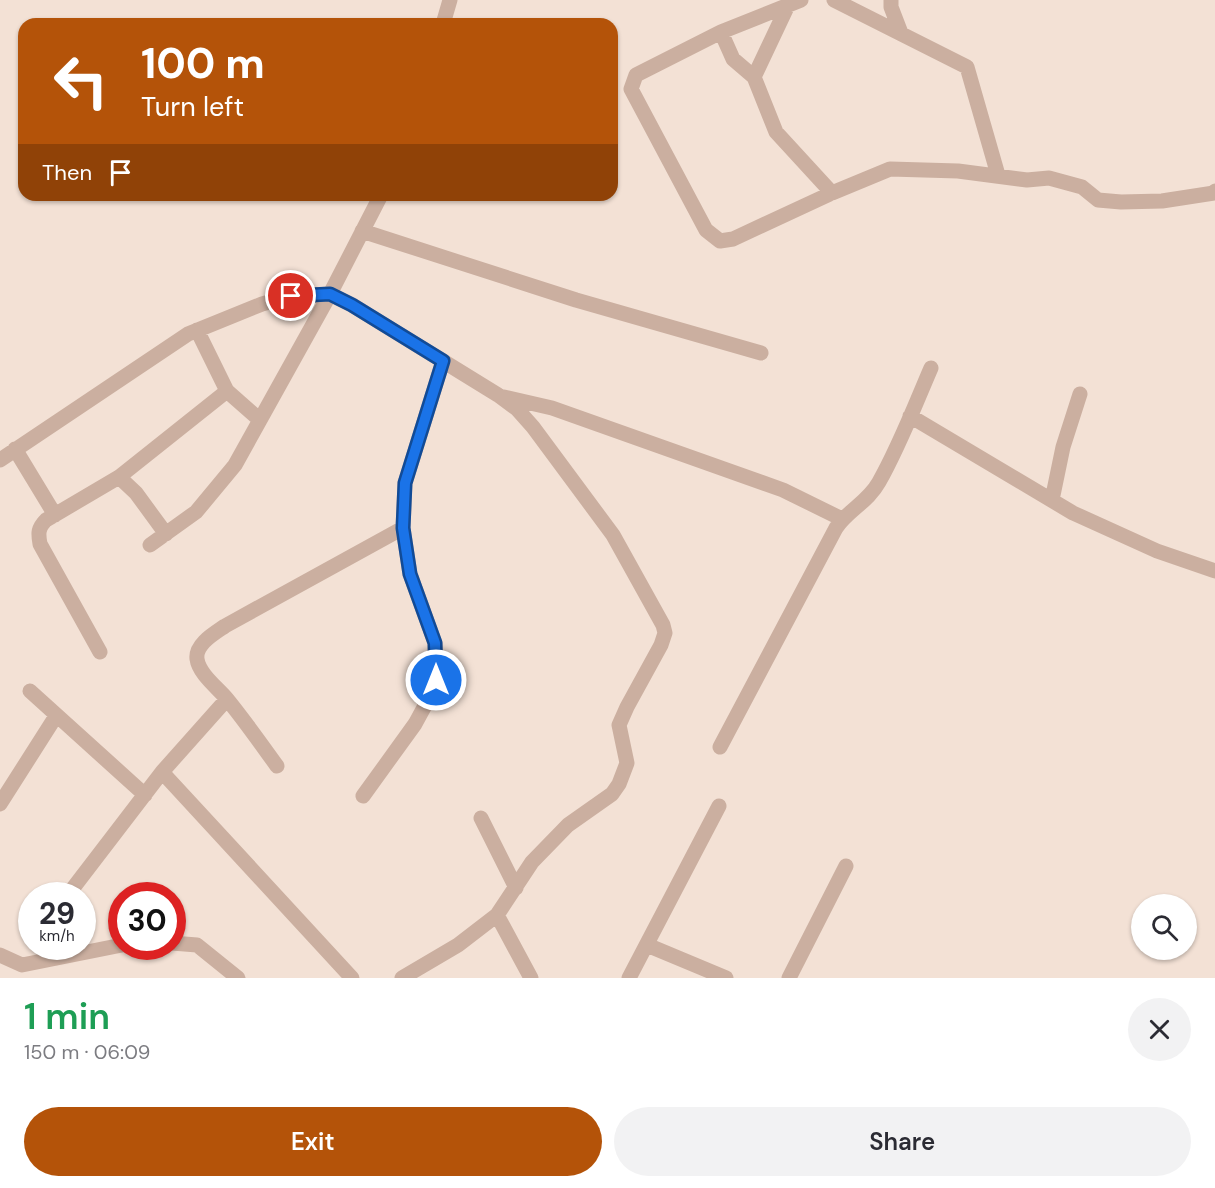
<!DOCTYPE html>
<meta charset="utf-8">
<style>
body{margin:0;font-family:"DM Sans",sans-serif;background:#f2f2f3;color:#2b2b33;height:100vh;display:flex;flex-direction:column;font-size:22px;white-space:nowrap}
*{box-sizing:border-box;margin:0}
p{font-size:20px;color:#7c7c81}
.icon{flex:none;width:33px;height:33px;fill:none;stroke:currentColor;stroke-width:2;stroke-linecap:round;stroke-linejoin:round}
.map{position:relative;height:978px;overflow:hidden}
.drawer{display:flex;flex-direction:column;background:#fff;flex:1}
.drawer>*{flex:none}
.banner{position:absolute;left:18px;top:18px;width:600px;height:183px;border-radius:18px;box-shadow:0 2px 4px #0004;background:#b45309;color:#fff;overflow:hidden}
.fabs{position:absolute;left:1131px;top:894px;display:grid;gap:12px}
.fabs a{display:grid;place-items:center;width:66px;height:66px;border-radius:50%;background:#fff;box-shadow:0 2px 4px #0004;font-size:30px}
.speed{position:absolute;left:18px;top:882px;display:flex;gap:12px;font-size:30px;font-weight:700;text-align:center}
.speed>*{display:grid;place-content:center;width:78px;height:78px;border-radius:50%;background:#fff;box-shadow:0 2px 4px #0004;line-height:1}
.speed small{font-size:15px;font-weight:400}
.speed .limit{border:9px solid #d22;background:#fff;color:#111}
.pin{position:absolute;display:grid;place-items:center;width:51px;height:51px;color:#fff;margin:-26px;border:3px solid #fff;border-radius:50%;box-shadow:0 2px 6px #0007}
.me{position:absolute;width:66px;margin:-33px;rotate:0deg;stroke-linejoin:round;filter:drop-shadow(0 0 4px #0008)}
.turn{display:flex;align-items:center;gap:21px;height:126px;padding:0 24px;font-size:27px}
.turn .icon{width:78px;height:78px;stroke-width:2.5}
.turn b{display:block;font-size:42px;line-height:51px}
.then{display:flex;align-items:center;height:57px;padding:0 24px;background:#0003;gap:12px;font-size:22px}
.round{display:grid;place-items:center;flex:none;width:63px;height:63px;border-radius:32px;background:#f2f2f3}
.head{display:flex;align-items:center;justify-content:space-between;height:102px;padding:0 24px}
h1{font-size:36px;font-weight:600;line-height:45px;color:#1e9e55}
.cta{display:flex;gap:12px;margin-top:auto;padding:12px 24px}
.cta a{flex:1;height:69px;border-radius:36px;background:#b45309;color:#fff;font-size:24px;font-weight:600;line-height:69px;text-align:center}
.cta a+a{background:#f2f2f3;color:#2b2b33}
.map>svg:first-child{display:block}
</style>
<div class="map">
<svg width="1215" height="978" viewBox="0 0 1215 978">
<rect width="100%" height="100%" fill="#f3e1d5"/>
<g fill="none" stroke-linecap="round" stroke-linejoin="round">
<path stroke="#cbafa0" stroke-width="15" d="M834 0 967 67 998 175
M891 0V7L901 33
M443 24 450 0
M721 32 801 0
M754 77 789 3
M832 193 776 132 754 77 733 59 721 32 636 75 631 89 706 230 720 241 733 239 832 193 890 169 958 171 1027 180 1049 178 1082 187 1098 200 1121 202 1162 201 1214 193 1215 191
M362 231 576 300 761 353
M197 330 227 391 260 420
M504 397 552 408 783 490 842 519
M910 416 1073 513 1157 551 1215 571
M15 449 55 515
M0 460 188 334 262 304 291 296 330 294 352 305 498 395 517 409 533 427 613 535 663 625 665 633 661 645 627 707 619 725 627 763 619 784 612 794 568 825 532 862 497 915 458 945 402 978
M119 477 136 493 166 534
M1052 500 1063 447 1080 394
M150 545 196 512 235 465 330 294 381 195
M100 652 40 544C38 533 38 528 46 520L119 477 227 391
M30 691 145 795
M720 747 836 528C848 510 868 502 879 482 899 447 915 405 931 368
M277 766C261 744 245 721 227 699 218 688 199 674 197 659 195 644 215 633 225 626L403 528
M162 772 352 978
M363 796 415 724 427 702 436 680 435 643 410 574 403 528 405 483 443 361
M0 804 56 716
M481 818 516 888
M67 896 162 772 227 699
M497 915 531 978
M172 943 197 945 238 978
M647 945 726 978
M0 955 22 965 122 945
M629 978 719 806
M789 978 846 866"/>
</g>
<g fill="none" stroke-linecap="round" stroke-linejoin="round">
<defs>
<path id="route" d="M291 296 330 294 352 305 443 361 405 483 403 528 410 574 435 643 436 680"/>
</defs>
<use href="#route" stroke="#114b97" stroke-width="15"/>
<use href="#route" stroke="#1a73e8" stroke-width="10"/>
</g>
</svg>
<div class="fabs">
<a><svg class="icon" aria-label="search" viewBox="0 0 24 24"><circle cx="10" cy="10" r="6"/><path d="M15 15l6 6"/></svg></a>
</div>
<div class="speed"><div>29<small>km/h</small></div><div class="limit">30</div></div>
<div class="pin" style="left:291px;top:296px;background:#d93025"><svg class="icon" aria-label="arrive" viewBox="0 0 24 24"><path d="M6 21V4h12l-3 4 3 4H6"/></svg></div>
<svg class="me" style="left:436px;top:680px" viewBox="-20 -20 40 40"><circle r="17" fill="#1a73e8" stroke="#fff" stroke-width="3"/><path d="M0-11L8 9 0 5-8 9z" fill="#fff"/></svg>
<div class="banner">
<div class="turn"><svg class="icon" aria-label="left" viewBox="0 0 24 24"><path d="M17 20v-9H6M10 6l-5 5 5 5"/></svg><div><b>100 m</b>Turn left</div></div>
<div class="then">Then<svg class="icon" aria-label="arrive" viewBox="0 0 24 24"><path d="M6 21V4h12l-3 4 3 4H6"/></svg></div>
</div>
</div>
<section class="drawer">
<div class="head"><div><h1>1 min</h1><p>150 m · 06:09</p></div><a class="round"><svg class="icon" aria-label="close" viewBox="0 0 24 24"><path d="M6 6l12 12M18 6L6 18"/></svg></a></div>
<div class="cta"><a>Exit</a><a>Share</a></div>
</section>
